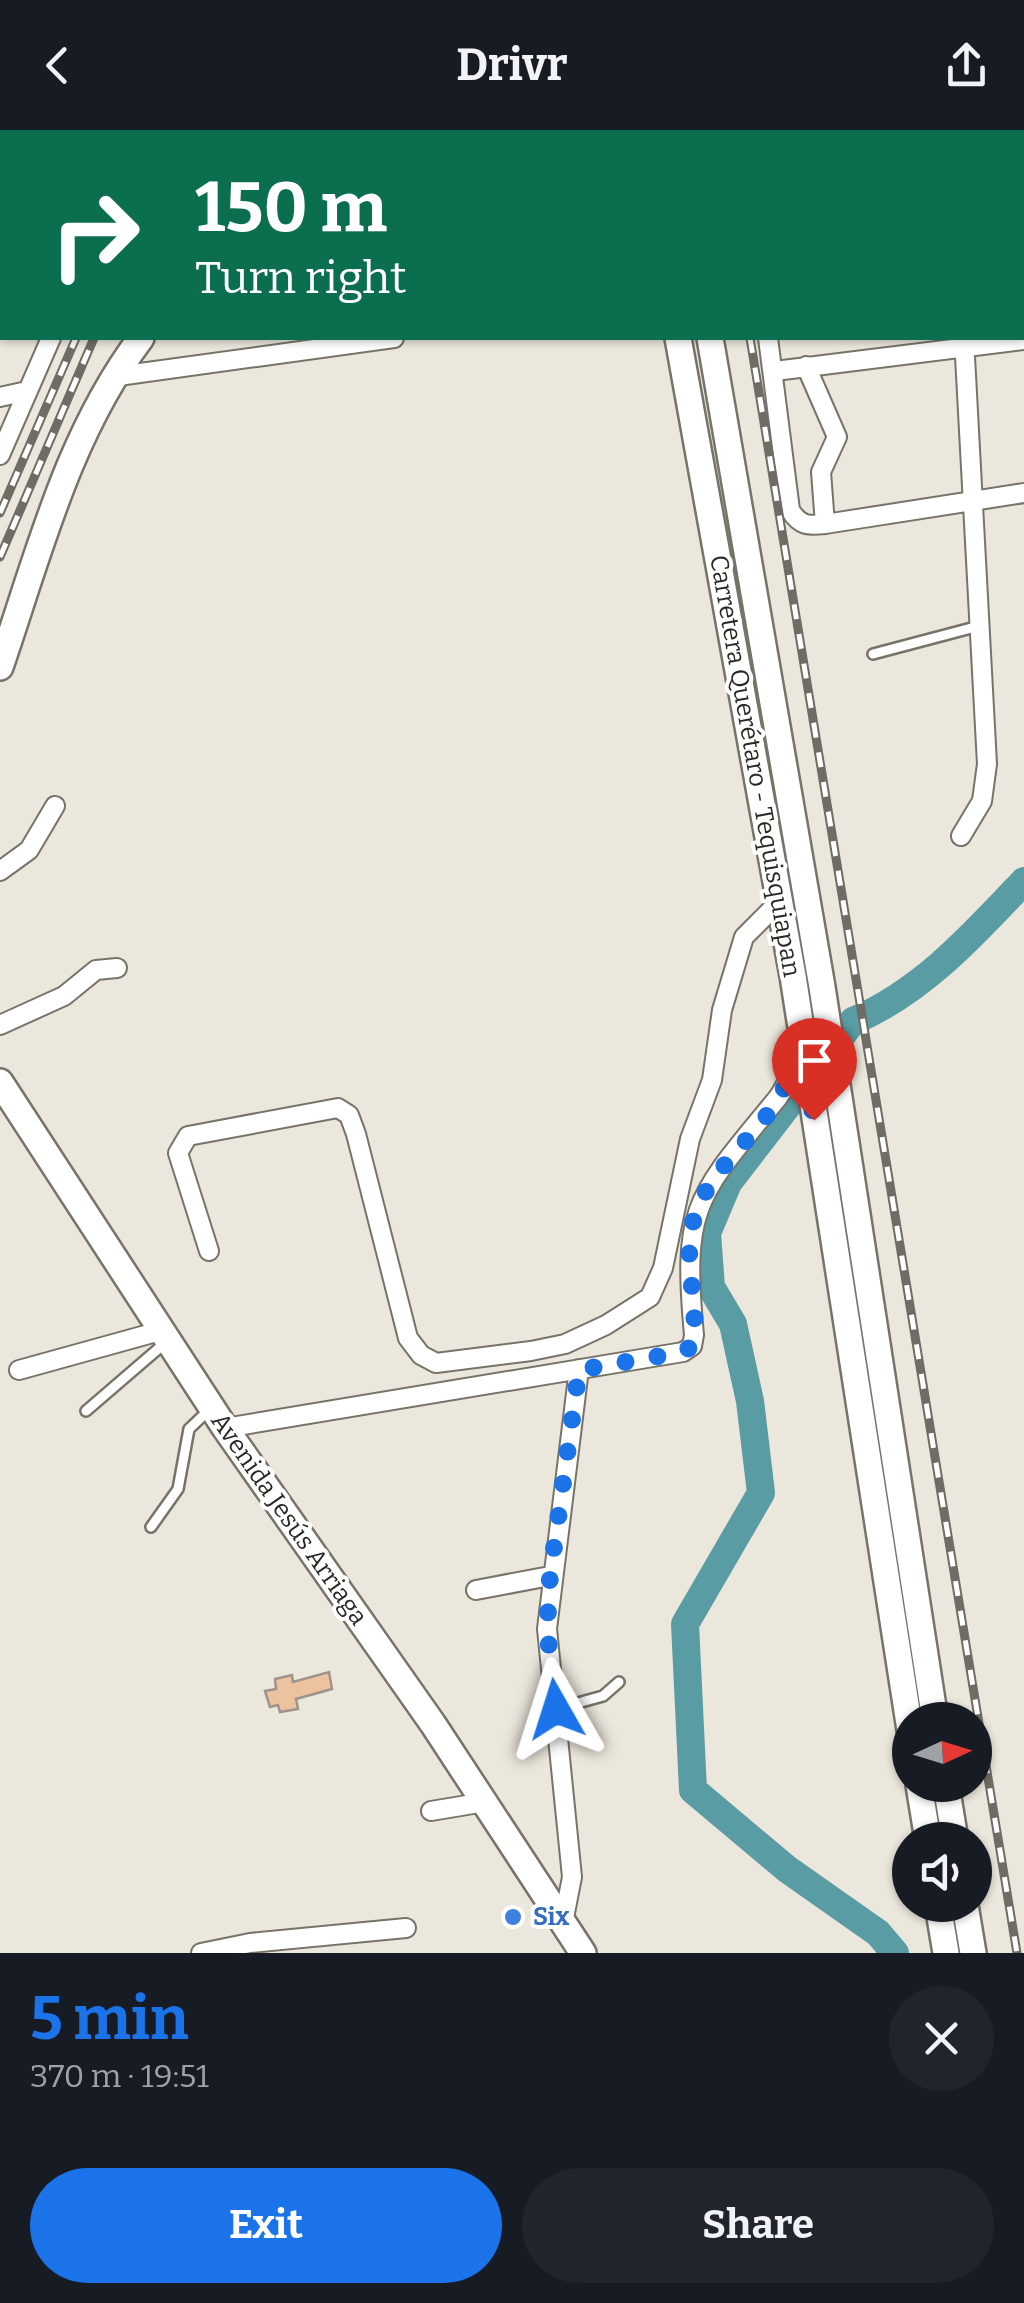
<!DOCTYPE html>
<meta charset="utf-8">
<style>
body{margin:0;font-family:Bitter,serif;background:#20242c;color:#f1f3f6;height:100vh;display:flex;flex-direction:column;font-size:38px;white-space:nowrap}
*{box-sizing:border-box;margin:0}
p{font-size:32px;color:#9ea1a6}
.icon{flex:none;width:55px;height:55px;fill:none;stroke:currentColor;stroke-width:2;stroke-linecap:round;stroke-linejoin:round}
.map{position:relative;height:1823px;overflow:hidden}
.panel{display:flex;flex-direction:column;background:#171b24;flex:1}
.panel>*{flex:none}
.top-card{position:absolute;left:0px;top:0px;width:1025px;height:210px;box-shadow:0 2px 8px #0004;background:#0b6e4f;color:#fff;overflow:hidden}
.needle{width:65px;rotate:86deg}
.tools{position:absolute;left:892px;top:1572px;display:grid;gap:20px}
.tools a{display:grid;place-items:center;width:100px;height:100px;border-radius:50%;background:#171b24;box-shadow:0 2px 8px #0004;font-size:50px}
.pin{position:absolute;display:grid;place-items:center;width:85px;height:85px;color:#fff;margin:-102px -42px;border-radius:50% 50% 50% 0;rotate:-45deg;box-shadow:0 0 10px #0007}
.pin .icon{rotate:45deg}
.me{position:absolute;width:110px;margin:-55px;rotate:354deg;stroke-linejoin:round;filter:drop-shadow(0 0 8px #0008)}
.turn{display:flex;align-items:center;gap:35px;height:210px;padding:0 30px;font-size:45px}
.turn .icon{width:130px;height:130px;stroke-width:2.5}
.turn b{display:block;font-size:70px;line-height:85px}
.round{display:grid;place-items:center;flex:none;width:105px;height:105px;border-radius:52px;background:#20242c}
.headline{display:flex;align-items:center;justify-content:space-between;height:170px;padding:0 30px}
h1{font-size:60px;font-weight:700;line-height:75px;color:#1a73e8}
.primary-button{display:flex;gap:20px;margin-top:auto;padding:20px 30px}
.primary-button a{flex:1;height:115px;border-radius:60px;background:#1a73e8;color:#fff;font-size:40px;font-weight:700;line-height:115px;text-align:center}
.primary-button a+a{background:#20242c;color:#f1f3f6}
header{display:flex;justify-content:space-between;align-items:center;height:130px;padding:0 30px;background:#171b24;font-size:45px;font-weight:700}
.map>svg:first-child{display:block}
</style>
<header><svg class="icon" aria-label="back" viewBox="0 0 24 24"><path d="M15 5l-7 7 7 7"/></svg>Drivr<svg class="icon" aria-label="share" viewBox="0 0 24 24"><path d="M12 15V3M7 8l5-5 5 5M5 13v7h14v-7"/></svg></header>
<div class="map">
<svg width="1024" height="1823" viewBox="0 0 1024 1823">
<rect width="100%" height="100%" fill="#ece7dc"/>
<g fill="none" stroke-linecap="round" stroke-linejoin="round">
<path stroke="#5a9ca4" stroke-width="28" d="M974 0 975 2
M1022 66 1024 68
M895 1823 878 1803 787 1739 693 1660 685 1494 761 1363 750 1271 733 1194 711 1157 707 1103 728 1053 853 891C922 862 974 804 1024 751"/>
</g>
<path fill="#edc29e" stroke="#9e948c" stroke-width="2.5" d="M329 1542 332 1559 296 1569 298 1579 280 1582 278 1575 270 1577 265 1561 276 1559 275 1549 292 1545 293 1552Z"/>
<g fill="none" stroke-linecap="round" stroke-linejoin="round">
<defs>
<path id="lane" d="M74 2 75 0
M0 32 2 33
M873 524 979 496
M86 1281 165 1213
M151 1397 178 1359 189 1299 209 1280
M556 1579 603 1566 619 1552"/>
<path id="street" d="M928 0 929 2
M138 2 139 0
M1022 109 1024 107
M768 208 790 380C800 396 808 396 825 394L1024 363
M806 236 837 307 821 342 825 394
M775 241 1024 210
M111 247 394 208
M0 267 27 261
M0 325 51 208
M961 706 982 671 987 634 964 208
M0 741 29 720 55 676
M0 895 64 866 96 840 117 838
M209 1121 178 1023 188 1006 338 978 349 985 356 1004 408 1208 421 1225 436 1233 531 1221 565 1214 606 1195 650 1167 663 1138 690 1009 712 950 722 880 744 807 780 771
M19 1240 160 1201
M225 1298 683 1222 692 1216 694 1205C682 1076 696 1067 776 970 788 956 790 939 804 925
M476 1460 550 1446
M431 1681 485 1672
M564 1788 572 1747 547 1499 579 1239
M201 1823 250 1813 406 1798"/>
<path id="secondary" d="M625 0 626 2
M655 0 656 2
M283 2 285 0
M678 208 793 846 910 1600
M710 208 822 857 935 1590
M0 537C39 423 68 305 141 208
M0 952 225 1298 433 1594 583 1823
M919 1655 928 1710
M946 1655 955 1710
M938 1775 946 1823
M965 1775 973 1823"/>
</defs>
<use href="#lane" stroke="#777368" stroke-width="14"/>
<use href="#street" stroke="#777368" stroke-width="22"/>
<use href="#secondary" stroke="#777368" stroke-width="30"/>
<use href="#lane" stroke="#fff" stroke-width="9"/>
<use href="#street" stroke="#fff" stroke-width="18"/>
<use href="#secondary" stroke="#fff" stroke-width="25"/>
<defs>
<path id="rail" d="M690 0V2
M169 2 170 0
M750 208 1017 1823
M0 383 76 208
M0 427 94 208"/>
</defs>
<use href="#rail" stroke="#6e6c64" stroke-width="9"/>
<use href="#rail" stroke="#fff" stroke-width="5" stroke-dasharray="15" stroke-linecap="butt"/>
</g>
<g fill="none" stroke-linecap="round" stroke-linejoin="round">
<path stroke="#1a73e8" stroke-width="18" stroke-dasharray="0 32.4" d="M556 1579 547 1499 550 1446 579 1240 683 1222 692 1216C700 1182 686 1143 690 1107 699 1043 752 1016 781 964 789 949 791 938 804 924L814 990"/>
</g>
<circle fill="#3f7fe0" stroke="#fff" stroke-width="4" cx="513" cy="1787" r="10"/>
<g text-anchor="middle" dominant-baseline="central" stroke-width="8" stroke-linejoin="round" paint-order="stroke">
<g font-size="25" fill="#292823" stroke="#fff">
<text transform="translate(755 636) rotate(80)">Carretera Querétaro - Tequisquiapan</text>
<text transform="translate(289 1389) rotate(55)">Avenida Jesús Arriaga</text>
</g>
<g font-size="25" font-weight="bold" fill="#366cbe" stroke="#fff" text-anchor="start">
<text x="533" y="1787">Six</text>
</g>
</g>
</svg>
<div class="tools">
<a><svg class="needle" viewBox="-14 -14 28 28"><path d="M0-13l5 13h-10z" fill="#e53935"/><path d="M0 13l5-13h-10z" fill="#9ea1a6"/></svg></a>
<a><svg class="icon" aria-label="sound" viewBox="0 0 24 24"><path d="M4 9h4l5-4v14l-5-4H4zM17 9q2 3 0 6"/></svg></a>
</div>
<div class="pin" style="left:814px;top:990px;background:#d93025"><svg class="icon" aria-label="arrive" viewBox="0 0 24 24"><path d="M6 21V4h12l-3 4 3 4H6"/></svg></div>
<svg class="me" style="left:556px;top:1579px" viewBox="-20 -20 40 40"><path d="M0-17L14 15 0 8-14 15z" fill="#1a73e8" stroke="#fff" stroke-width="4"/></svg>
<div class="top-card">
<div class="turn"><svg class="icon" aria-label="right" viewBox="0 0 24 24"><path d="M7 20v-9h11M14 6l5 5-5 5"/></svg><div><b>150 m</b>Turn right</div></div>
</div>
</div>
<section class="panel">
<div class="headline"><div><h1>5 min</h1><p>370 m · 19:51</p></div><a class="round"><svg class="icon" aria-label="close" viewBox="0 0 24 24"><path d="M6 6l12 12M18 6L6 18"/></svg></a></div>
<div class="primary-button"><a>Exit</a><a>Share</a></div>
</section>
